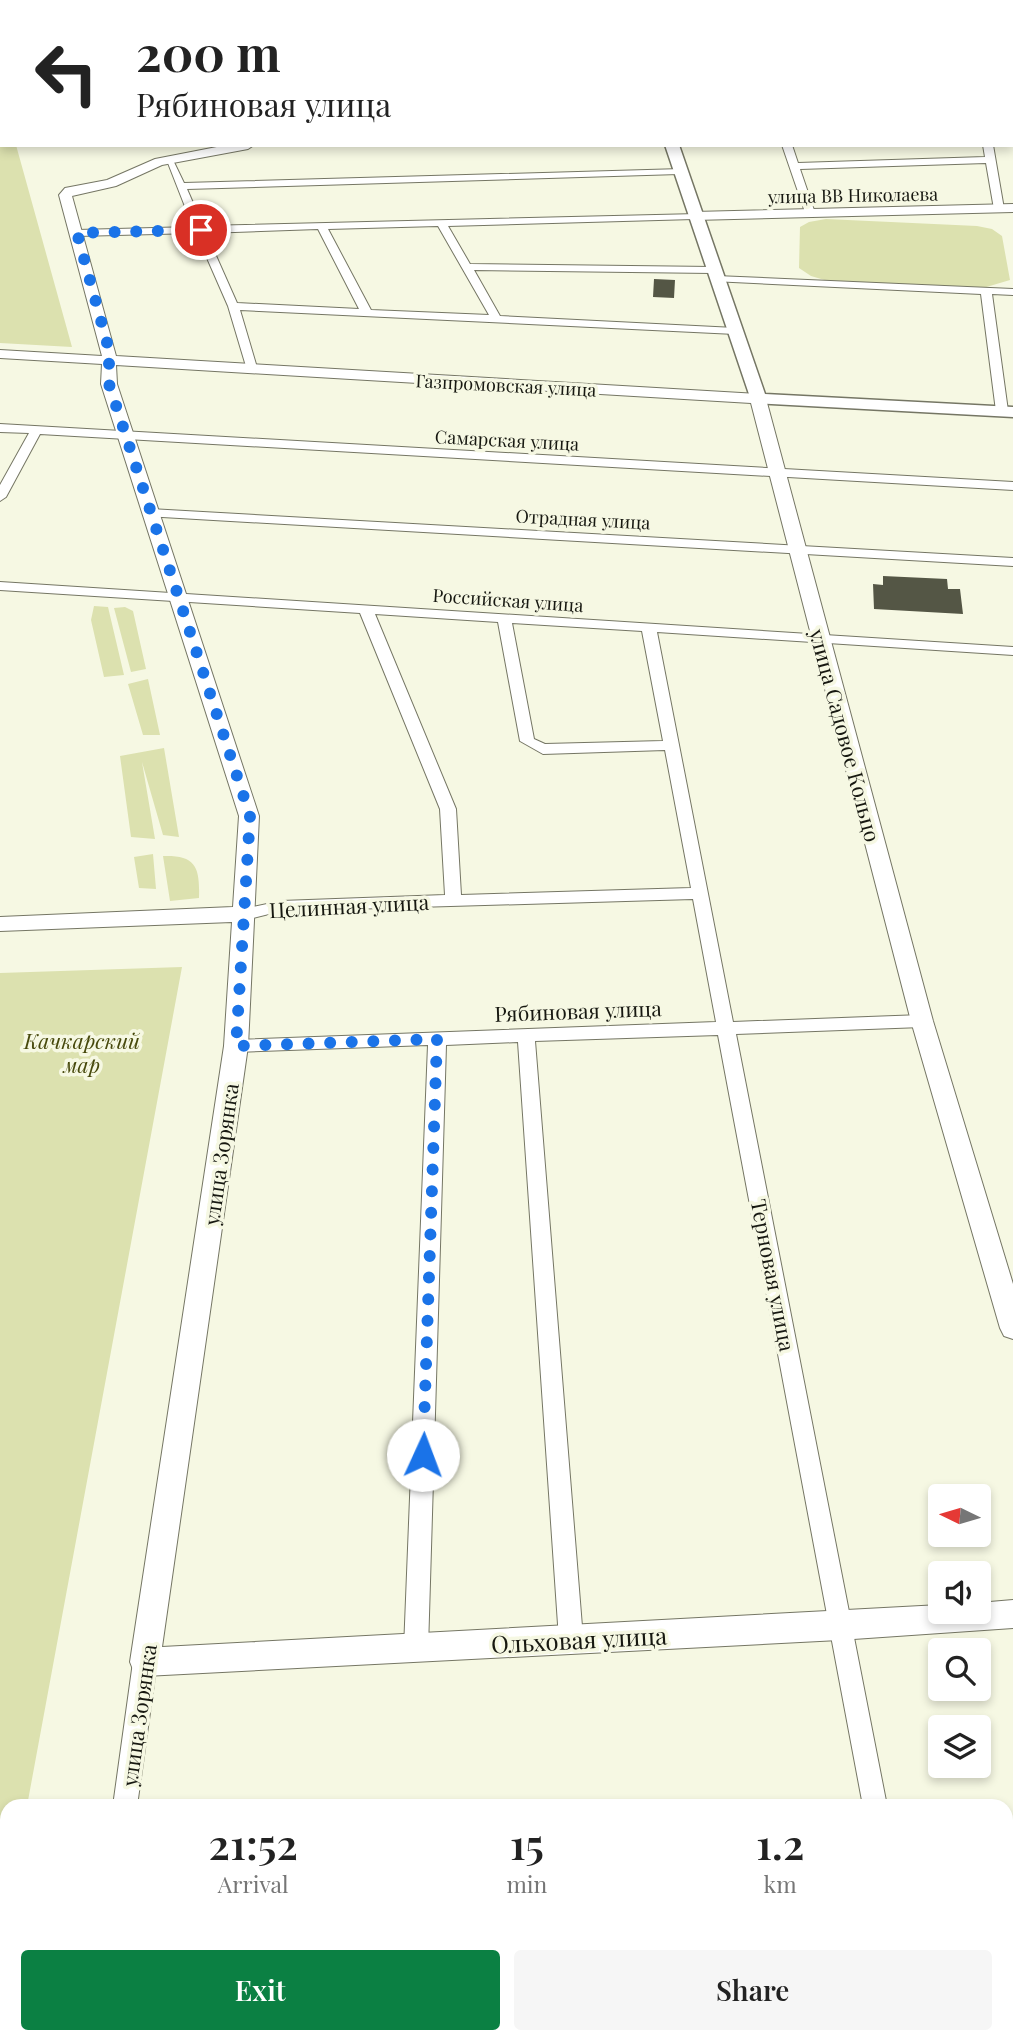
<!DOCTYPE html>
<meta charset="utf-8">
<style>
body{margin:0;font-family:"Playfair Display",serif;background:#f6f6f6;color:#222;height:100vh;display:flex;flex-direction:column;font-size:26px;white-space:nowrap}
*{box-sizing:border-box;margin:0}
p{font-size:23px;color:#767676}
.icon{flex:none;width:38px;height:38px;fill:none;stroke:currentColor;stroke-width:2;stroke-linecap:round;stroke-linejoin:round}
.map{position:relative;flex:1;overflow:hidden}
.panel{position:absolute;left:0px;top:1799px;width:1013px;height:245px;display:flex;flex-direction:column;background:#fff;border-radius:21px 21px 0 0;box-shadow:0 4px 10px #0003}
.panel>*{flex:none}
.guide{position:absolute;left:0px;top:0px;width:1013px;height:147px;box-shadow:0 4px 10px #0003;background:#fff;color:#222;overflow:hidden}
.needle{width:46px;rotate:275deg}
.buttons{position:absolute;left:928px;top:1484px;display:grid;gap:14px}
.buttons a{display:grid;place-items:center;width:63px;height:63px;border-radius:7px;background:#fff;box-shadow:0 4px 10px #0003;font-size:35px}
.pin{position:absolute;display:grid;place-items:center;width:60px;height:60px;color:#fff;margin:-30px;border:4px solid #fff;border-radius:50%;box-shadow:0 2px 7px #0007}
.me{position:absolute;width:77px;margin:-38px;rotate:2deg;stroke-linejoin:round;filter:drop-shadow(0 0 5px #0008)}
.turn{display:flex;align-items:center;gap:24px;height:147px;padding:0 21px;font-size:32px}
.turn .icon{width:91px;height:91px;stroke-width:2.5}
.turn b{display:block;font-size:49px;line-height:60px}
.eta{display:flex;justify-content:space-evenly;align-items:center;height:119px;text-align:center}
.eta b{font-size:42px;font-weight:600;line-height:49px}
.button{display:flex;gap:14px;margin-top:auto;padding:14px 21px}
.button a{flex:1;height:80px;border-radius:7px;background:#0b8043;color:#fff;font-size:28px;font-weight:600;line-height:80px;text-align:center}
.button a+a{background:#f6f6f6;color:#222}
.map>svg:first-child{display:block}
</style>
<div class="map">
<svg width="1013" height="2044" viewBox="0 0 1013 2044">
<rect width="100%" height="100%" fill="#f6f8e3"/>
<path fill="#dce1af" d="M0 85 2 145H16L72 347 0 343Z
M826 219 977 226 992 229 1002 236 1010 280 983 288 828 281 811 276 799 268 800 227 809 222Z
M94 606 108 607 124 675 104 677 91 620Z
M125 607 133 611 146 669 131 672 114 608Z
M148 679 160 735H143L128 684Z
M164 748 179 837 163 835 142 762 155 839 131 837 120 756Z
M153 854 156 889 139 888 134 857Z
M163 856C196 855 200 867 199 898L170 901Z
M182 967 27 1806H7V1914L0 1952V973Z"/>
<path fill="#545645" d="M654 279 675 280 674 298 653 297Z
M883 576 947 579 948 589H960L963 614 874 609 873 584 883 585Z"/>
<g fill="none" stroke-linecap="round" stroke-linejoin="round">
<defs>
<path id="minor" d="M1012 39H1013V45L1012 44Z
M1012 116H1013V122H1012Z
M782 145H792L798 163 985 157 983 145H993L1004 209 999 212 994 209 986 163 800 169 815 213 806 215Z
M166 158H172L184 183 682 169V173L679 174 187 189 203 226 698 214 699 216 694 219 448 226 470 264 712 267 717 270 712 273 474 270 500 316 735 328 741 331 735 334 240 310 258 371 248 373 228 306 196 233 77 236 72 233 77 230 193 227ZM438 226 489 315 371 310 328 229ZM318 229 359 309 237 303 206 233Z
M716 276 1013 289V295L992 294 1008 411 1002 415 996 411 981 294 712 281 711 279Z
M0 424 1013 482V490L40 434 6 497 0 501V485L29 433 0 432Z
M150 509 1013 558V566L145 516V510Z
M0 582 1013 647V655L657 632 733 1022 922 1015 931 1021 922 1027 736 1034 887 1806H863L718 1035 535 1041 583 1639 579 1647 571 1650 563 1647 559 1639 518 1042 446 1045 428 1649 424 1657 416 1660 408 1657 404 1649 428 1045 236 1052 230 1050 227 1046 230 1042 236 1040 716 1022 693 899 281 911 245 920 239 918 237 914 239 910 281 901 445 895 440 809 360 613 0 590ZM375 614 498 622 520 741 543 754 665 750 691 888 461 895 456 809ZM512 623 642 631 663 741 545 744 534 739Z
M145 1651 153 1654 157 1662 137 1806H113L133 1662 137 1654Z
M79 2037H105L104 2044H78Z
M907 2037H933L934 2044H908Z"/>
<path id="tertiary" d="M552 0H565L551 2Z
M674 0H696L697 2H675Z
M1012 3H1013V9H1012Z
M227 145H254L248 149 162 165 116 186 72 196 116 356 758 394 766 399 933 1021 1013 1284V1339L1004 1336 1000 1328 911 1021 751 403 116 365 117 384 259 816 248 1046 162 1647 940 1605V1612H978V1603L1013 1600V1628L839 1640 145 1676 134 1672 130 1662 224 1046 232 922 0 931V917L233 907 239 816 101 384 102 364 0 358V350L102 356 59 195 65 188 107 180 155 159Z
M1013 204V212L694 220 687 216 694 212Z"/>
<path id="secondary" d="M1012 75H1013V83H1012Z
M665 145H679L765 394 1013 407V417L752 403Z"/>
</defs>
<use href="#minor" stroke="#757664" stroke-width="2"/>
<use href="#tertiary" stroke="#757664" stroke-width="2"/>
<use href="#secondary" stroke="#757664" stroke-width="3"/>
<use href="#minor" fill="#fff" fill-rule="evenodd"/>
<use href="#tertiary" fill="#fff" fill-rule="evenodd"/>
<use href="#secondary" fill="#fff" fill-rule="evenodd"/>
</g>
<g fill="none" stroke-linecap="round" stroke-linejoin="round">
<path stroke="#1a73e8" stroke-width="12" stroke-dasharray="0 21.6" d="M201 230 77 233 109 350V384L250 816 236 1046 437 1039 423 1455"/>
</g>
<g text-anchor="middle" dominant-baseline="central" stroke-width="7" stroke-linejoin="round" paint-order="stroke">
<g font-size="18" fill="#171811" stroke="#f6f8e3">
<text transform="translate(853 195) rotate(-1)">улица ВВ Николаева</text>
<text transform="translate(506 385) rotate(3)">Газпромовская улица</text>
<text transform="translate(507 440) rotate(3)">Самарская улица</text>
<text transform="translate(583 519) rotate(3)">Отрадная улица</text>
<text transform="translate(508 600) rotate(4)">Российская улица</text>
</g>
<g font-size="21" fill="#171811" stroke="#f6f8e3">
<text transform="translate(846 735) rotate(75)">улица Садовое Кольцо</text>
<text transform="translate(349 905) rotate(-3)">Целинная улица</text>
<text transform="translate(578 1010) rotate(-2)">Рябиновая улица</text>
<text transform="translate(220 1154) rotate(-82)">улица Зорянка</text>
<text transform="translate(774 1275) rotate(79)">Терновая улица</text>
<text transform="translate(138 1715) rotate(-82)">улица Зорянка</text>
</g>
<g font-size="21" font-style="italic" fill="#47490c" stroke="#f6f8e3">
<text x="82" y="1040">Качкарский<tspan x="82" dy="24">мар</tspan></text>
</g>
<g font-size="24" fill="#171811" stroke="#f6f8e3">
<text transform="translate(579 1639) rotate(-3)">Ольховая улица</text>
</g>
</g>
</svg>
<div class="buttons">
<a><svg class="needle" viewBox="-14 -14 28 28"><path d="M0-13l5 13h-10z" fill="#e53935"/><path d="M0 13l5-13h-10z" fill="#767676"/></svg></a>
<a><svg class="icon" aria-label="sound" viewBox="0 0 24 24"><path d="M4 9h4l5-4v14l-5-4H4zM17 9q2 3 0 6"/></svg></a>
<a><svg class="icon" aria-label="search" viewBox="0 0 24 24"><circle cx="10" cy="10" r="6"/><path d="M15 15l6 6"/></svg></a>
<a><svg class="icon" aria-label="layers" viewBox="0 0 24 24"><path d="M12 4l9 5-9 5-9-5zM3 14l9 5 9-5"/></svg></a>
</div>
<div class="pin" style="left:201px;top:230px;background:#d93025"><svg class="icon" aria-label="arrive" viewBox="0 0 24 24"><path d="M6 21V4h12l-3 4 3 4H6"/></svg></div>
<svg class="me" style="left:423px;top:1455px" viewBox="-20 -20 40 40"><circle r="19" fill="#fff"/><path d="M0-13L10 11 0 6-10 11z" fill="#1a73e8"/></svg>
<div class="guide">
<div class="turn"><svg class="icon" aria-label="left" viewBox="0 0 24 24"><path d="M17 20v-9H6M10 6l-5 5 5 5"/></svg><div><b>200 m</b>Рябиновая улица</div></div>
</div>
<section class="panel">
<div class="eta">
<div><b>21:52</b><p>Arrival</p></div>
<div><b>15</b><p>min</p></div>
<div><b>1.2</b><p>km</p></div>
</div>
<div class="button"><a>Exit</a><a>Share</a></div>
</section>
</div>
